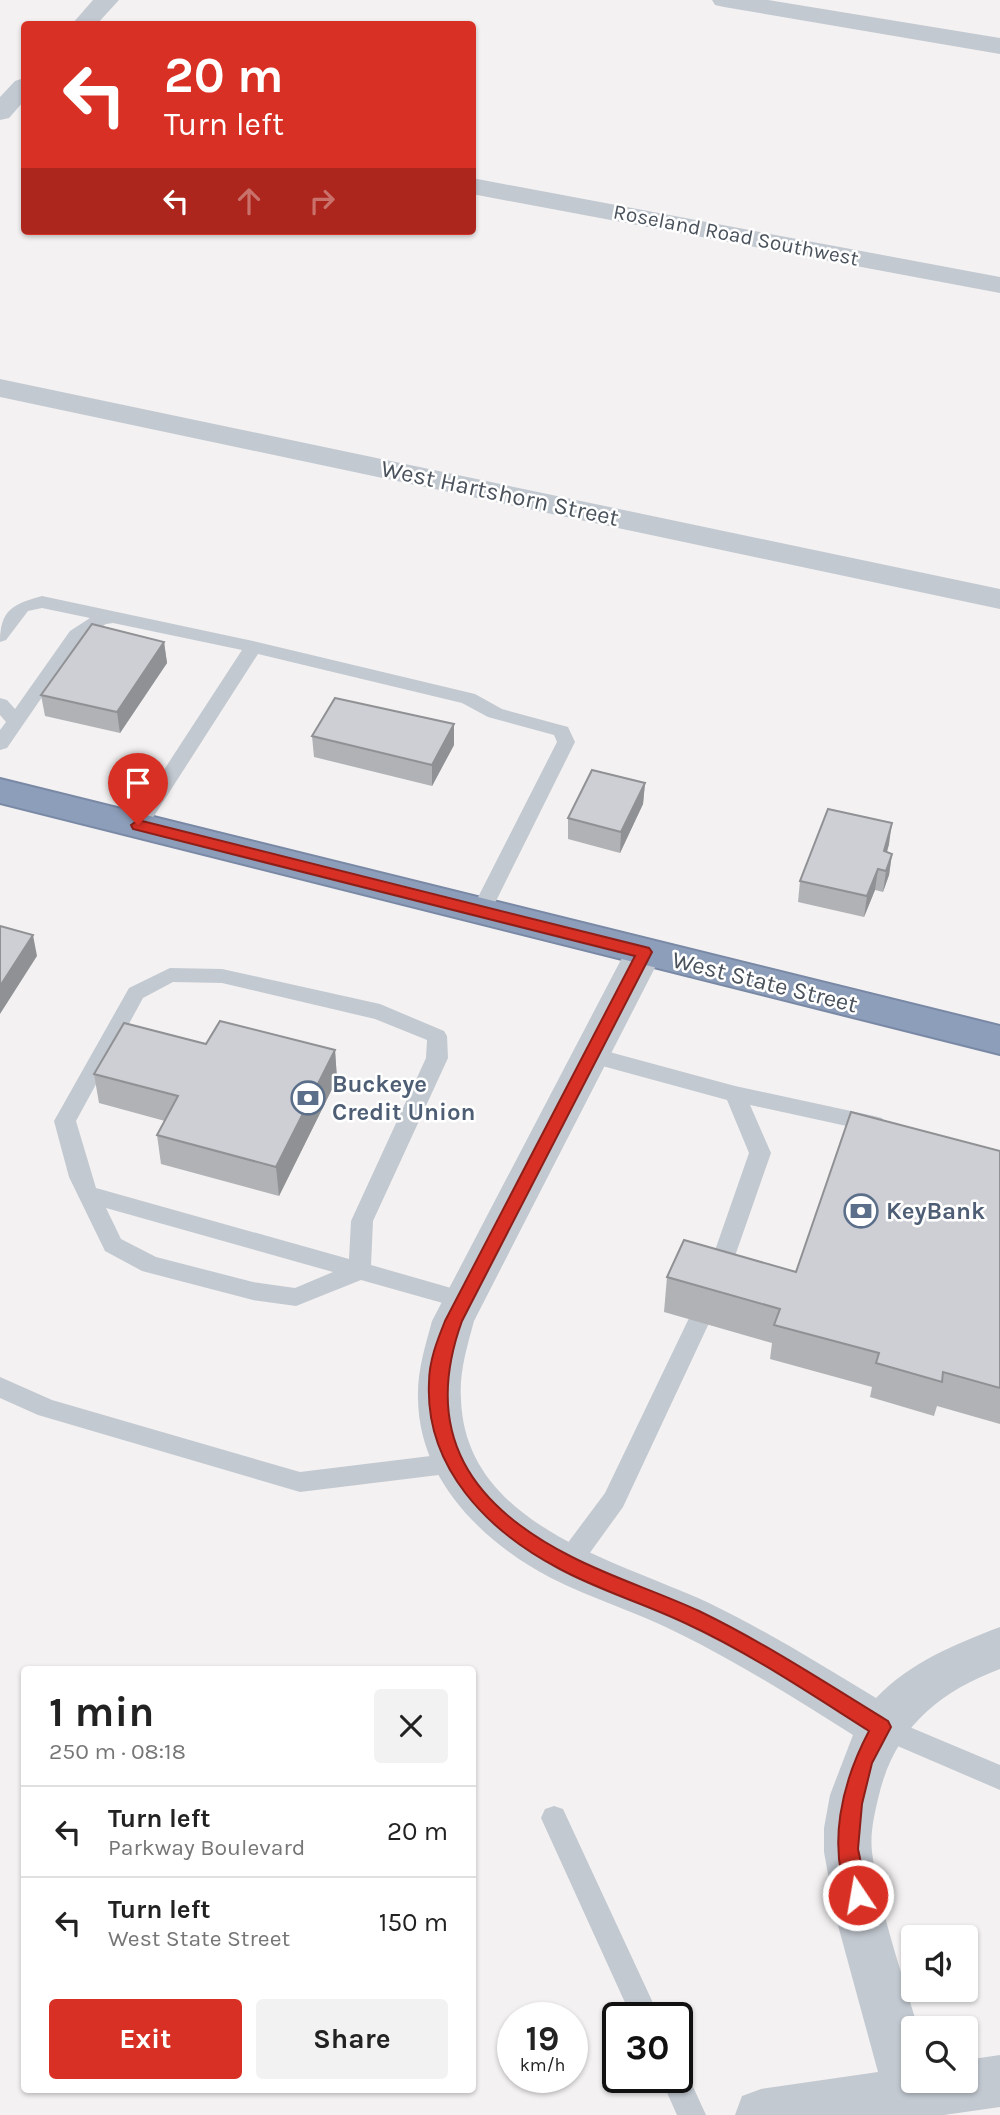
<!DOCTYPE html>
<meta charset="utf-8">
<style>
body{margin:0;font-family:Karla,sans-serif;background:#f2f2f2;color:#222;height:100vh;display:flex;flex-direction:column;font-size:26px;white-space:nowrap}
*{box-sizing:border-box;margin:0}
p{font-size:23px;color:#767676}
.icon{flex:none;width:38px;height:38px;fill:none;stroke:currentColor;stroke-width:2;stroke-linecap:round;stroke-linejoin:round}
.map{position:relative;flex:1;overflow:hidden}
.side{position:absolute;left:21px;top:1666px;width:455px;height:427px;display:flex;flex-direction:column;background:#fff;border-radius:7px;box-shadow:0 2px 5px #0004}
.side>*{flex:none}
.banner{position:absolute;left:21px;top:21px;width:455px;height:214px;border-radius:7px;box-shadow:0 2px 5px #0004;background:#d93025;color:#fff;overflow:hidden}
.fabs{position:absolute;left:901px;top:1925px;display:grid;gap:14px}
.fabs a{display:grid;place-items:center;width:77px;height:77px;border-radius:7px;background:#fff;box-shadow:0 2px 5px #0004;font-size:35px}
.speed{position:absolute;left:497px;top:2002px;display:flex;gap:14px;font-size:35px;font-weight:700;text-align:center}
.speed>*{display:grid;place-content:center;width:91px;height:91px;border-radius:50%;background:#fff;box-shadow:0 2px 5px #0004;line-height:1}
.speed small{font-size:18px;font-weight:400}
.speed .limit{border:4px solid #111;border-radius:10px;background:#fff;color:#111}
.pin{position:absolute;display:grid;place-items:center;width:60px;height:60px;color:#fff;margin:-72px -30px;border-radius:50% 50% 50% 0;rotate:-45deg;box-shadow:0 0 7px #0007}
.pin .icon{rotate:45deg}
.me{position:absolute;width:77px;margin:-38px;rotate:348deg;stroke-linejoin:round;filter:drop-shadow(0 0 5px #0008)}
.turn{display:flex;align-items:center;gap:24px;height:147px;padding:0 28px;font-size:32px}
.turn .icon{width:91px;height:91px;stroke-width:2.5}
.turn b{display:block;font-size:49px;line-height:60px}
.lanes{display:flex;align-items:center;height:66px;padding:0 28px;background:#0003;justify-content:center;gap:35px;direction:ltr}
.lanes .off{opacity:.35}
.round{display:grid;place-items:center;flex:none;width:74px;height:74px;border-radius:7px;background:#f2f2f2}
.headline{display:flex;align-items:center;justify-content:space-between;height:119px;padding:0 28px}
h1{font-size:42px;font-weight:700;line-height:52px}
.action{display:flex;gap:14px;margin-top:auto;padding:14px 28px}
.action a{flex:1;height:80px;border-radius:7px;background:#d93025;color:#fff;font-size:28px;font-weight:700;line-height:80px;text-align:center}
.action a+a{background:#f2f2f2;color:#222}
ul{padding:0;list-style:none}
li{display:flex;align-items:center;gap:21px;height:91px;padding:0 28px;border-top:2px solid #e0e0e0}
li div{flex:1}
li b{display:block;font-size:26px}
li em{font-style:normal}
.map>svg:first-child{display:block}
</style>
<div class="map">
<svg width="1000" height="2115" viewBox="0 0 1000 2115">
<rect width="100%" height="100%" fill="#f3f1f1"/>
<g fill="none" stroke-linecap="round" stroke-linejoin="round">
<defs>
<path id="highway" d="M0 779 1000 1026V1054L0 803Z"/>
</defs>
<use href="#highway" stroke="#7989a5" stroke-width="4"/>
<path fill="#c3c9d1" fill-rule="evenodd" d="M42 596 253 641 475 694 502 709 568 727 575 742 491 911 488 916H474L471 911 557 742 554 735 488 717 462 703 258 654 145 830H131L128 825 242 650 113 623 106 624 82 639 7 748 0 750V730L6 722 0 715V698L7 700 15 709 70 631 90 618 42 608 28 611 6 640 0 642C0 610 13 604 42 596Z
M170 968 222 969 380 1004 444 1031 447 1036 448 1058 373 1221 371 1265 472 1294 475 1300 472 1306 464 1309 361 1280 296 1306 253 1300 142 1271 105 1251 69 1177 54 1121 129 988ZM173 982 222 983 375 1019 427 1040 426 1058 351 1221 349 1259 96 1188 76 1121 143 998ZM106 1208 333 1272 295 1288 253 1282 156 1257 121 1239Z
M591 1047 735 1086 874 1116 882 1118 885 1124 882 1130 874 1132 750 1105 771 1153 727 1279 724 1285 716 1288 708 1285 705 1279 749 1153 727 1100 584 1061 581 1055 584 1049Z
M699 1312 707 1314 710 1321 623 1507 576 1572 567 1575 558 1572 555 1564 558 1556 605 1493 691 1314Z
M0 1377 52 1400 300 1472 455 1453 463 1456 467 1463 463 1470 455 1473 300 1492 38 1415 0 1398Z
M881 1715 1000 1765V1790L872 1735 868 1727 872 1719Z
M554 1806 563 1809 660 2018H632L541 1818 545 1809Z
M677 2064 684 2067 706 2115H677L660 2077H677Z"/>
<path fill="#c3c9d1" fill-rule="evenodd" d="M93 0H119L97 24H72Z
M712 0H768L1000 38V54L724 7 715 5Z
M24 78V101L9 118 0 120V97L15 81Z
M472 178 1000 277V293L472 194Z
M0 379 1000 589V609L0 397Z
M644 939 657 943 663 952 474 1321C467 1347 459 1373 461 1399 465 1526 617 1560 709 1603 767 1631 821 1665 876 1698 911 1662 953 1645 1000 1627V1669C936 1693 893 1731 878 1799 874 1816 870 1834 872 1852 880 1912 901 1970 918 2028H914V2081H966V2060L1000 2055V2107L944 2115H735L742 2096 761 2089 878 2072 836 1918 824 1852V1828L830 1795 853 1735C796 1699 739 1663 678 1633 637 1612 592 1599 551 1578 484 1543 419 1481 418 1399 417 1372 425 1347 432 1321L625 952 631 943Z"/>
<use href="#highway" fill="#8d9eba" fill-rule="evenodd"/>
</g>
<path fill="#b1b2b6" d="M164 642 167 663 120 733 45 716 41 695Z
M312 736 454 745 432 786 314 757Z
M645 783 643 804 620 853 568 839V818Z
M889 844 887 852 892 854 889 875 883 892 875 890 864 917 798 902 800 881Z
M206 1044 335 1050 337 1079 279 1196 161 1164 157 1135 165 1121 99 1103 94 1074Z
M1000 1151V1424L937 1406 934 1416 870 1397 872 1387 770 1359 772 1343 664 1312 667 1277 796 1272Z"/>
<path fill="#909194" d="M164 642 167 663 120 733 117 712Z
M454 724V745L432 786V765Z
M645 783 643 804 620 853 621 832Z
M892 823 889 844 881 872 884 851Z
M892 854 889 875 883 892 886 871Z
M878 869 875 890 864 917 867 896Z
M33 935 37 956 0 1014V986Z
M335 1050 337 1079 279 1196 276 1167Z"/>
<path fill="#cecfd4" stroke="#909194" stroke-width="2" d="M92 624 164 642 117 712 41 695Z
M335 698 454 724 432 765 312 736Z
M592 770 645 783 621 832 568 818Z
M828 809 892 823 884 851 892 854 886 871 878 869 867 896 800 881Z
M0 926 33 935 0 986Z
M220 1021 335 1050 276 1167 157 1135 178 1096 94 1074 124 1023 206 1044Z
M851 1112 1000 1151V1388L943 1372 942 1382 876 1363 879 1353 774 1325 780 1309 667 1277 684 1240 796 1272Z"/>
<path fill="#d93025" stroke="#8d1f18" stroke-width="2" d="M138 820 649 948 652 952 462 1321C421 1434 471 1506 572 1557 613 1578 658 1592 699 1611 765 1643 826 1683 888 1721L891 1727 872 1763 862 1804 858 1849 868 1895 865 1902 858 1905 850 1902C826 1846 842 1782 869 1731 809 1693 750 1653 685 1623 643 1603 598 1590 558 1568 488 1531 425 1468 429 1383 429 1361 437 1341 445 1321L635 956 133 829 131 825Z"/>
<defs>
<symbol id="bank-ring" viewBox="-11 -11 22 22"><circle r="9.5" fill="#fff" stroke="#5c6f8a" stroke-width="1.5"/><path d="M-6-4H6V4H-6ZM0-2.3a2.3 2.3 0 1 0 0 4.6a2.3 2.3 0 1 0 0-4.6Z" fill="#5c6f8a"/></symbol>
</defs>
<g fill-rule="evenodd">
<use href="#bank-ring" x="289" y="1079" width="38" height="38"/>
<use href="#bank-ring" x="842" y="1192" width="38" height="38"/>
</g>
<g text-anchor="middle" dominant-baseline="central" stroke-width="5" stroke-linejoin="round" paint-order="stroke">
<g font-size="21" fill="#4a525c" stroke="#fff">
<text transform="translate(736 235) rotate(11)">Roseland Road Southwest</text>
</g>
<g font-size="24" fill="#4a525c" stroke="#fff">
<text transform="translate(500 493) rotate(12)">West Hartshorn Street</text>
<text transform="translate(765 982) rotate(14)">West State Street</text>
</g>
<g font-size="24" font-weight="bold" fill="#4e5e75" stroke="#fff" text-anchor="start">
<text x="332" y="1084">Buckeye<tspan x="332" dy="28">Credit Union</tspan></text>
<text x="886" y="1211">KeyBank</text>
</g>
</g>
</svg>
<div class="fabs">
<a><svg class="icon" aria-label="sound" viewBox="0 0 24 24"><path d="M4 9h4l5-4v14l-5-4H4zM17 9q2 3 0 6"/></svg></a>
<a><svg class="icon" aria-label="search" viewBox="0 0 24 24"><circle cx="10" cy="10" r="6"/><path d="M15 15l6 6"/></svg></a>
</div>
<div class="speed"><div>19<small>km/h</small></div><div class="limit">30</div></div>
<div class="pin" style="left:138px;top:825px;background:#d93025"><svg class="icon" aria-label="arrive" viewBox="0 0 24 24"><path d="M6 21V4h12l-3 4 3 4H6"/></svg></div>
<svg class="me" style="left:858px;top:1895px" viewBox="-20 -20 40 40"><circle r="17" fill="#d93025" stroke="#fff" stroke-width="3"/><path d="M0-11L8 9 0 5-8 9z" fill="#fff"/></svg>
<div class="banner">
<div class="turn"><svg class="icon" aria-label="left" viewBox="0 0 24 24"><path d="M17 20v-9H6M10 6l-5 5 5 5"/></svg><div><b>20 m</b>Turn left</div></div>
<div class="lanes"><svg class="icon" aria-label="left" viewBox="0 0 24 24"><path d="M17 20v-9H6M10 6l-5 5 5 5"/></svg><svg class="icon off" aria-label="ahead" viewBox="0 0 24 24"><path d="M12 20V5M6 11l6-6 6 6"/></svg><svg class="icon off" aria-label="right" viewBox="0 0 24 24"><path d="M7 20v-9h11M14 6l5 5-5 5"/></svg></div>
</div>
<section class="side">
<div class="headline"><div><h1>1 min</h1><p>250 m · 08:18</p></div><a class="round"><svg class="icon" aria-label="close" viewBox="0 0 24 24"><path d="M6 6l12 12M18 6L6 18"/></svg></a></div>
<ul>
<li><svg class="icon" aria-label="left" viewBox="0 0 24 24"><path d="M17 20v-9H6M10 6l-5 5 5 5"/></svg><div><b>Turn left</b><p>Parkway Boulevard</p></div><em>20 m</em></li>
<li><svg class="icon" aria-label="left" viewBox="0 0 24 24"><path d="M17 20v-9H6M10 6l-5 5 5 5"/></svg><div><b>Turn left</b><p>West State Street</p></div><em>150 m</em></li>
</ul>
<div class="action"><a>Exit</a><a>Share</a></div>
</section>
</div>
